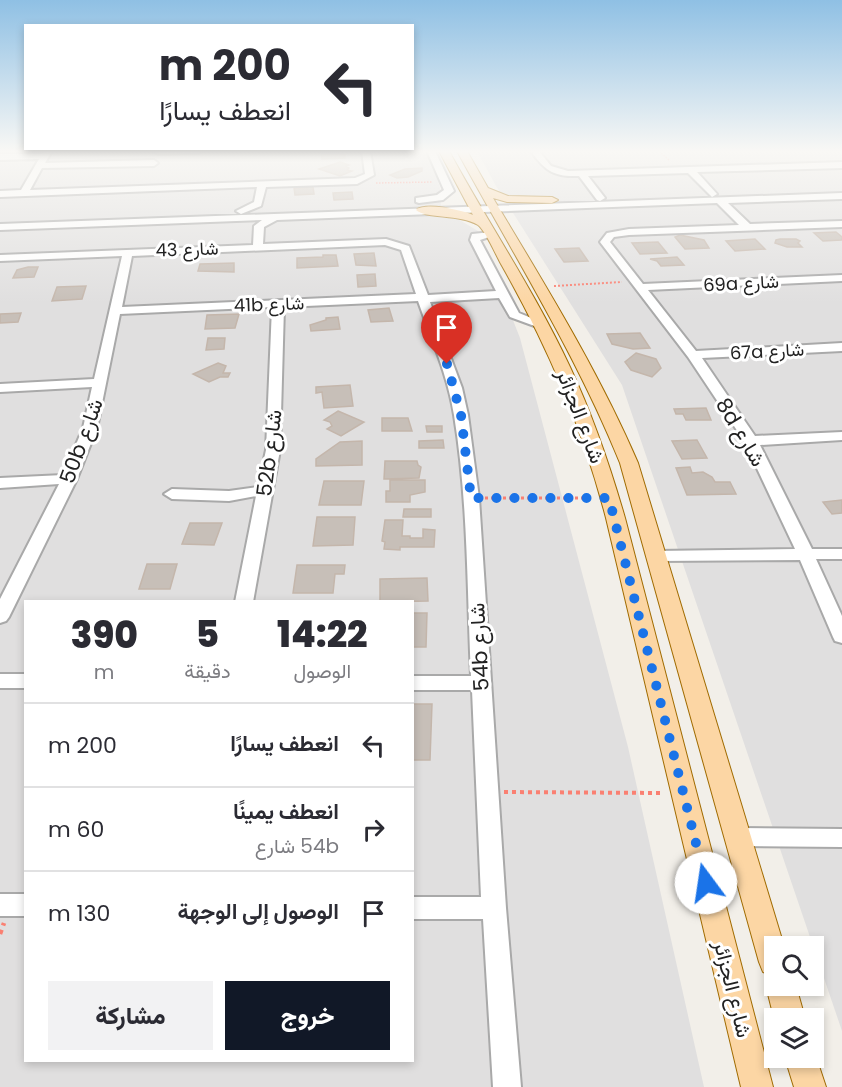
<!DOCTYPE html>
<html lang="ar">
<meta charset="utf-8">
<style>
body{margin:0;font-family:Poppins,Vazirmatn,sans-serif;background:#f2f2f3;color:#2b2b33;direction:rtl;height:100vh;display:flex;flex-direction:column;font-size:22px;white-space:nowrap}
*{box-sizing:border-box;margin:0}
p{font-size:20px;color:#7c7c81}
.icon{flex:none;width:33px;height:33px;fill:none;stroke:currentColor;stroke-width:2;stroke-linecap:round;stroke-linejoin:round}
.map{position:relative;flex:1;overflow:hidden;direction:ltr}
.sheet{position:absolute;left:24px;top:600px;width:390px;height:462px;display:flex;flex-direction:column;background:#fff;border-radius:0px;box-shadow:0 3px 9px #0003;direction:rtl}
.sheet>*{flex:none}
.top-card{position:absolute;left:24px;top:24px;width:390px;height:126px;border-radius:0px;box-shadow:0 3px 9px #0003;direction:rtl;background:#fff;color:#2b2b33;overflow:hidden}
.controls{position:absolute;left:764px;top:936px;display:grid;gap:12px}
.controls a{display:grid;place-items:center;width:60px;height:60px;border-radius:0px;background:#fff;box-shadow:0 3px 9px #0003;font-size:30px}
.pin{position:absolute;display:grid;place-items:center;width:51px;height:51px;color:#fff;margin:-62px -26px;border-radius:50% 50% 50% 0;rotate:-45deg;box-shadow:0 0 6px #0007}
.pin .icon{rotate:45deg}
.me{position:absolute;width:66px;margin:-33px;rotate:346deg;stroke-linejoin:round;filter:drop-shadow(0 0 4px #0008)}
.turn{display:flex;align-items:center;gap:21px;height:126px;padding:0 24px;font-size:27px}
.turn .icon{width:78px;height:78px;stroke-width:2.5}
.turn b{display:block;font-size:42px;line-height:51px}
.eta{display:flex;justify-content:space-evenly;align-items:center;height:102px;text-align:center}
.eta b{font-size:36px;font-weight:800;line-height:42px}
.action{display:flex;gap:12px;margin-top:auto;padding:12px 24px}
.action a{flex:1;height:69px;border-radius:0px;background:#111827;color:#fff;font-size:24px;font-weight:800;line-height:69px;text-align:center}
.action a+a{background:#f2f2f3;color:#2b2b33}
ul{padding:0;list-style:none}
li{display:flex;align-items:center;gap:18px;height:84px;padding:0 24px;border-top:2px solid #e1e1e2}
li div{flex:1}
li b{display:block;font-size:22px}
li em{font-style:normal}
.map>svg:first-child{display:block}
</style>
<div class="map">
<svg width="842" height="1087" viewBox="0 0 842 1087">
<rect width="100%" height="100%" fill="#f2efe9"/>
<path fill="#e0dfdf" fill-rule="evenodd" d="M0 151H429L440 188 441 209 478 231 520 338 628 747 704 1087H0ZM26 602H412V1060H26Z
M477 151H842V1031L622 385 496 186Z"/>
<path fill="#c7bfb8" stroke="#c4b6ab" stroke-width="1.5" d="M321 152H334L345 155V158L322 159Z
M340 162 349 165 346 166 349 168 347 170 352 171 340 176 319 169Z
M422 168V171L408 177 397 178 390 175 405 169Z
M313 187 314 194 295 195 294 188Z
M352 192 353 199 334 200 333 193Z
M836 232 842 237V240L823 241 814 233Z
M680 235 704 240 709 248 685 249 675 237Z
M755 239 765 249 735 251 726 241Z
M780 239H796L800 241 798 243 802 247H787L775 243 776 240Z
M658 242 667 253 640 254 632 243Z
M579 248 588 261 564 262 555 249Z
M374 253 376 266 356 265 354 254Z
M323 255H336L338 266 297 268V258L323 257Z
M677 257 684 265 661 266 657 261 650 259Z
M234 263V272L198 271 200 264Z
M28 267H38L34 277 13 278 17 270Z
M375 274 376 286 358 287 357 275Z
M86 286 82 299 52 301 57 287Z
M389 308 393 321 371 322 368 310Z
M21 313 18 322 0 323V314Z
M239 314 235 328 205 329 207 315Z
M338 317 340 329 311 331 310 325 326 320V318Z
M640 333 650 348 633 349 612 344 607 334Z
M208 338H225L224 349 206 350Z
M636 353 656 359 661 368 652 377 631 370 625 362Z
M218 363 226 366 223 373H230L228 377H220L209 382 193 374Z
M350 385 353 406 324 408 322 392 316 393V387Z
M706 408 711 420H686L683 414H676L674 409Z
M338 411 364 422 341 436 327 429 332 426 330 422 324 420Z
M382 418H408L412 431H382Z
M426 426H442V432H427Z
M443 440 444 448H419V441Z
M697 440 707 458 682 459 672 441Z
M362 441V465L316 466V459L340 442Z
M385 461H417L418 465 421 467 419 478 384 479Z
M690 467 692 473 703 472 712 477 715 482H730L736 494 687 495 676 468Z
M390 480H425V492L410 495V502H386V491H390Z
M324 481H364L361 505H319Z
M842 500V513L832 514 823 502Z
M404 509H431V517H403Z
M317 517H355L353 545 313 546Z
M385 520H403L402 536H410V538H423V529L435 530 434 547H400V550L384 549 385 542 382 541Z
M190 523H222L214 545 182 544Z
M147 564H177L170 589H139Z
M297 565H345L344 574H335L333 593H293Z
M427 578 428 601 380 602V579Z
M412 613H427L426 647H412Z
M412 704H432L430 760H412Z"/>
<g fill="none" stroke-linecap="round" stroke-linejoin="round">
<defs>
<path id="minor" d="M44 151H52L45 163 154 160 158 163 154 166 42 168 30 190 355 178 365 174 362 151H370L374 175 357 184 266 187 261 206 241 214 236 211 254 202 257 187 0 197V191L21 190 39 159 0 160V154H42Z
M203 151 199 153 158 154 154 152Z
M427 151H435L454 191 443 200 419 203 416 202V198L437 195 444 190Z
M531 151H539L551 166 568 171 842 162V168L697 172 717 194 712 197 688 173 588 176 605 198 600 201 597 200 579 176C554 177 545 171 531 151Z
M842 193V199L728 203 750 224 842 221V227L629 235 614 237 610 242 643 284 842 275V281L648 290 696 351 842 343V351L702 358 755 436 842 432V440L760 445 812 549H842V559H816L842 616V643L835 641 833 637 800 560 656 561 650 560 648 556 650 552 656 551 795 549 744 441 688 357 600 242 607 233 629 229 739 225 717 203 277 220 264 227 263 244 386 239 409 246 428 295 496 291 470 240 472 234 492 232V236L480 240 519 313 546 324 540 328 510 317 499 298 430 302 462 388 468 415 479 498 506 908 521 1087H493L483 919H412V897H481L472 690H412V676H471C467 589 468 500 454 415 448 376 431 338 418 301L284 307 280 450 253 602H235L256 496 229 501 172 499 164 494 172 489 229 491 258 487 266 450 272 307 120 314 97 428 77 479 9 617 6 621 0 623V599L59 484 0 488V478L63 475 83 428 92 387 0 392V384L94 379 122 256 0 261V255L253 245 254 226 262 220 0 230V224ZM385 245 401 250 416 294 122 307 132 256Z
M0 674H26V688H0Z
M739 828 842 829V847L739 846 731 844 728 837 731 830Z
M0 894H26V916H0Z"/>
<path id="major" d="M439 151H449C488 223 535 292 570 367 593 416 610 466 625 518L773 1087H741L606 518C582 426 548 347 501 264 496 255 485 230 478 225 460 214 426 219 416 210 426 202 461 210 473 215Z
M457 151H467L488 188 508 196 552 197 558 200 552 203 507 202 493 198C545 285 598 370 638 463L784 946H774V986H796L805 1018H774L766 986 772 975 763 972 759 962 620 463C576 354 513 254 457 151Z
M813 1048 826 1087H794L785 1058H813Z"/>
</defs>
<use href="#minor" stroke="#a9a9a9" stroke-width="4"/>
<use href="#major" stroke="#a06b00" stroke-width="2"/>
<path stroke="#fa8072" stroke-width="1.5" stroke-dasharray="1.5 1.5" stroke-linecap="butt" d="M659 151 669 160
M376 183 433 182"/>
<path stroke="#fa8072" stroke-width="2" stroke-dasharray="2 2" stroke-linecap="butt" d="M554 286 622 282"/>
<path stroke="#fa8072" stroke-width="3" stroke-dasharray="3 3" stroke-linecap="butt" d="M485 498H592"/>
<path stroke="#fa8072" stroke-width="4" stroke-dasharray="4 4" stroke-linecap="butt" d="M504 792 663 793"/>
<path stroke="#fa8072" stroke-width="4.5" stroke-dasharray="4.5 4.5" stroke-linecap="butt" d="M0 934 4 923"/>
<use href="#minor" fill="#fff" fill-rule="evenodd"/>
<use href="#major" fill="#fcd6a4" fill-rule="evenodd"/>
</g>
<linearGradient id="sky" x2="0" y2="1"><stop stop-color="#8fc0e4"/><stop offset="0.5" stop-color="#f9f8f5"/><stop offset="1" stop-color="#f9f8f5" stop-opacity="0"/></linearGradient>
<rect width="842" height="303" fill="url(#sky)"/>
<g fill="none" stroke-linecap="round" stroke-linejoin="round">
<path stroke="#1a73e8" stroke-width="10" stroke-dasharray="0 18" d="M447 364 461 415 471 498H609L706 883"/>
</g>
<g text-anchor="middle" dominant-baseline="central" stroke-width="6" stroke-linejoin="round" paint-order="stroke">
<g font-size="18" fill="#222" stroke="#fff">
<text transform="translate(187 249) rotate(-2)">شارع 43</text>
<text transform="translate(741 283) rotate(-3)">69a شارع</text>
<text transform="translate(269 304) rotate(-2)">41b شارع</text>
<text transform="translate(767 351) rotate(-3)">67a شارع</text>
</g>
<g font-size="21" fill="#222" stroke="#fff">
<text transform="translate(581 416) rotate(69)">شارع الجزائر</text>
<text transform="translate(741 432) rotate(59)">8d شارع</text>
<text transform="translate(81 441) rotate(-70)">50b شارع</text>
<text transform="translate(269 453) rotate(-83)">52b شارع</text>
<text transform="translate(479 647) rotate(-93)">54b شارع</text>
<text transform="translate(733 989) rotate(76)">شارع الجزائر</text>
</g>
</g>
</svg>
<div class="controls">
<a><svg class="icon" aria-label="search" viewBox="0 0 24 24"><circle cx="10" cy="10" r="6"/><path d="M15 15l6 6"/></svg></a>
<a><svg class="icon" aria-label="layers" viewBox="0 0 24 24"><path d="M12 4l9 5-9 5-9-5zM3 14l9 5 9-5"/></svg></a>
</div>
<div class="pin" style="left:447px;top:364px;background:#d93025"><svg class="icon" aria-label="arrive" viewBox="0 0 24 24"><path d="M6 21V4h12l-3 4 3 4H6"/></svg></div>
<svg class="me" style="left:706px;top:883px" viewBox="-20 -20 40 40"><circle r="19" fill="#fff"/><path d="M0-13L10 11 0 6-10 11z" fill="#1a73e8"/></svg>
<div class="top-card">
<div class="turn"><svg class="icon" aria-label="left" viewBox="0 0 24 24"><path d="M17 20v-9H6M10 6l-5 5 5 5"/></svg><div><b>200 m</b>انعطف يسارًا</div></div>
</div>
<section class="sheet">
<div class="eta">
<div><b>14:22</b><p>الوصول</p></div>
<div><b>5</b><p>دقيقة</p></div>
<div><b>390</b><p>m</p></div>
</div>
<ul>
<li><svg class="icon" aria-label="left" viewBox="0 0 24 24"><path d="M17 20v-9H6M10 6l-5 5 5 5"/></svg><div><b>انعطف يسارًا</b></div><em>200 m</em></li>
<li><svg class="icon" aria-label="right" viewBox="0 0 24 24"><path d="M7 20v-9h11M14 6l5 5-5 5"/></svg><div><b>انعطف يمينًا</b><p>54b شارع</p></div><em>60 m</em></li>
<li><svg class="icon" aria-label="arrive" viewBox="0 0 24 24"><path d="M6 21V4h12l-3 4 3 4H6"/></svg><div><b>الوصول إلى الوجهة</b></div><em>130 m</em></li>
</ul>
<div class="action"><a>خروج</a><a>مشاركة</a></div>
</section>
</div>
